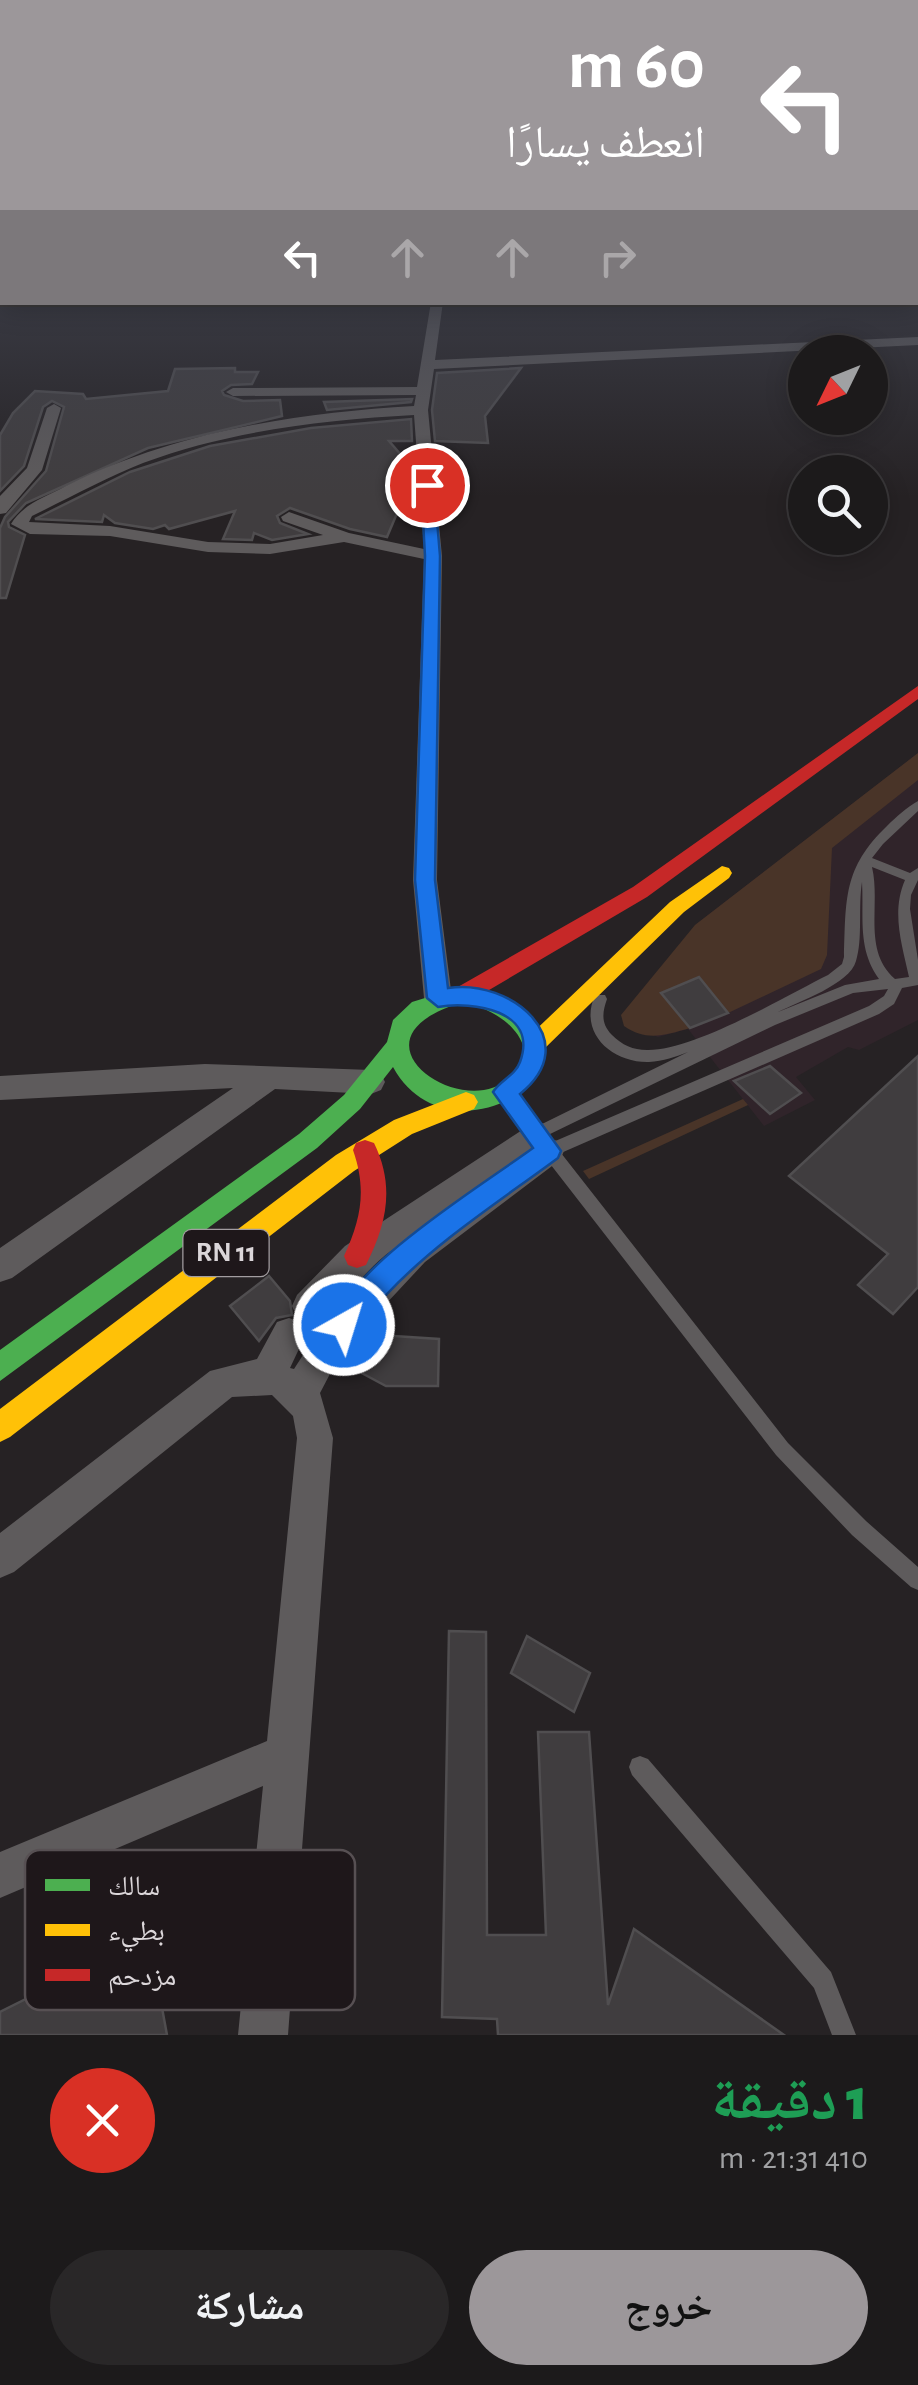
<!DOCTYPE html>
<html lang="ar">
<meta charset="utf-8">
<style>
body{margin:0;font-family:"Alegreya Sans","Noto Naskh Arabic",sans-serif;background:#292728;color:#f1f3f6;direction:rtl;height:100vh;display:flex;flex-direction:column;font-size:38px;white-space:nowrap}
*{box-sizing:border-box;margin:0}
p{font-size:32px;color:#a0a1a3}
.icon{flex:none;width:55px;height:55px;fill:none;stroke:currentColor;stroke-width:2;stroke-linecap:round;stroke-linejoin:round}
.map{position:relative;height:2035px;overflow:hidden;direction:ltr}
.side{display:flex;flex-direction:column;background:#1c1a1b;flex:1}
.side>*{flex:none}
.banner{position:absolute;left:0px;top:0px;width:920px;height:305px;box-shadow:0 5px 25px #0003,0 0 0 2px #3a383a;direction:rtl;background:#9c979a;color:#fff;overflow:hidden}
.needle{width:65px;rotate:227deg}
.fabs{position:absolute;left:788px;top:335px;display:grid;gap:20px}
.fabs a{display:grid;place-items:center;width:100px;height:100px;border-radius:50%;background:#1c1a1b;box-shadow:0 5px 25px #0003,0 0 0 2px #3a383a;font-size:50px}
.pin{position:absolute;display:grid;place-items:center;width:85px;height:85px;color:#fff;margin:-42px;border:5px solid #fff;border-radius:50%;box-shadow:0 2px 10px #0007}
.me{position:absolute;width:110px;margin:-55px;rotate:39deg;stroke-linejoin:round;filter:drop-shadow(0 0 8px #0008)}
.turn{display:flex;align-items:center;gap:35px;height:210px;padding:0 50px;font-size:45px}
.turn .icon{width:130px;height:130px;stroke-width:2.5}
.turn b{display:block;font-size:70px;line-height:85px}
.lanes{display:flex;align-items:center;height:95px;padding:0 50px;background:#0003;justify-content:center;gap:50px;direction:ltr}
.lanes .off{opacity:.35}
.round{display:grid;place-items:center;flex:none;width:105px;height:105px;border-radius:52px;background:#292728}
.headline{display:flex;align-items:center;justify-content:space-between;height:170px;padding:0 50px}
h1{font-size:60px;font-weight:800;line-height:75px;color:#1e9e55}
.action{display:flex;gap:20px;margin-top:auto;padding:20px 50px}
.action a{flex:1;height:115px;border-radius:60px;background:#9c979a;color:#111;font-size:40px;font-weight:800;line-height:115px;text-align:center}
.action a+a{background:#292728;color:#f1f3f6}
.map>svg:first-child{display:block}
</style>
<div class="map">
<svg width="918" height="2035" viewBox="0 0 918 2035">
<rect width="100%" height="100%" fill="#262224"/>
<path fill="#30242a" d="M918 753V1020L859 1050 848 1047 796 1077 815 1100 764 1126 688 1029 658 1037 629 1026 695 925Z"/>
<path fill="#493428" d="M918 753V780L832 848 827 955 821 969 728 1013 698 977 662 993 690 1028C665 1035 647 1042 624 1026L621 1015 695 925Z
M743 1099 748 1105 589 1179 583 1171Z"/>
<path fill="#403d3f" stroke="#504e50" stroke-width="2.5" d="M235 368V372H258L252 384 231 385 222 391 224 395 243 401 280 400 282 416 148 448 26 503 8 522 9 527 25 535 6 598H0V528L5 517 46 471 64 407 52 401 43 407 24 466 0 491V435L13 413 35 391 83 394 86 399 168 391 175 369Z
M521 368 485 416 488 443 435 441 432 410 437 373Z
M412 399 411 402 327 410 324 402Z
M411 419 412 441H389L409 464 401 465 406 492 387 537 350 529 290 508 277 516 280 523 308 534 272 540 254 533 252 540 223 539 235 511 169 529 165 525 153 529 115 523 104 515 102 522 35 519 130 472 210 446 311 428Z
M699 977 728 1013 690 1028 661 993Z
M918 1056V1287L893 1314 858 1285 888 1254 789 1176Z
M770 1066 801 1093 770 1114 734 1081Z
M269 1276 290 1301 292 1315 276 1318 259 1341 230 1306Z
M363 1334 439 1339 438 1386H386L341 1362 344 1352 341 1344Z
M449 1631 486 1632 487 1935H546L538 1732H589L608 2005 634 1929 784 2035H498L497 2019 442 2017Z
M527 1636 590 1673 574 1712 511 1673Z
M160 1866 179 1913 149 1937 167 2035H0V2012L118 1953 103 1911Z"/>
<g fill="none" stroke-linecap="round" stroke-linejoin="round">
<path fill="#5e5b5c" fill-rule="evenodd" d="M918 801V811L883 844 872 858 910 873 918 868V880L911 895 910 909 918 960V985L902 988 894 1004 879 1014 561 1153 788 1443 866 1521 918 1567V1590L911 1587 852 1535 776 1455 544 1156 502 1097 504 1093 509 1091 514 1093 540 1125 688 1052C676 1057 663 1061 649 1062 612 1063 578 1033 595 995H605L607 999C602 1013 601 1024 612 1035 622 1045 633 1050 647 1050 693 1051 784 997 828 975L842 964 844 957C846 899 843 868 887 826 896 817 907 807 918 801ZM872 867 905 880C891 912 902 945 909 977L895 979C862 950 881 905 872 867ZM862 882C864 917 857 949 879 979L845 985 778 1012C798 1002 850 984 856 961 863 939 858 907 862 882ZM888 989 884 996 869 1006 553 1142 548 1135 775 1025 853 993Z
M640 1756 648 1759 831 1972 856 2035H832L814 1988 632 1775 629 1767 632 1759Z"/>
<path fill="#5e5b5c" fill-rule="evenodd" d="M431 302H443L435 360 918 337V345L434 369 428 410 442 556 437 880 452 998 448 1005H428L424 998 413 880 424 559 344 542 270 554 208 552 110 536 30 534 11 524C23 504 45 497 66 486 175 432 294 413 414 406L416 395 233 396 226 392 233 388 417 387ZM414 415 424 549 349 533 289 512 281 517 283 521 323 535 270 544 208 542 110 526 29 522 32 516C69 498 105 478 143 463 229 431 323 420 414 415Z
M54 404 61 408 42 470 6 513 0 514V496L27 468 47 408Z
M205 1064 371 1070 381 1074 385 1082 381 1090 371 1094 275 1089 12 1278 0 1282V1248L233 1088 0 1100V1076Z
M536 1121 547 1125 549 1138 560 1142 564 1151 560 1160 425 1262 356 1336 344 1341 332 1336 327 1325 354 1288 392 1250C365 1269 338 1311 309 1322L297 1317 292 1306 297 1295 345 1246Z
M289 1318 301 1322 306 1334 290 1368 294 1369 312 1341 324 1336 336 1341 341 1353 320 1393 333 1438 288 2035H238L263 1786 0 1898V1852L267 1741 297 1438 293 1416 272 1395 232 1397 14 1572 0 1578V1533L210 1371 257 1359 277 1322Z"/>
<path fill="#4caf50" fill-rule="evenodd" d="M464 986C656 1039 456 1182 393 1067L360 1109 317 1148 0 1381V1350L299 1134 344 1095 387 1042 393 1020 412 1002ZM464 1002C489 1009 516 1022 524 1048 505 1150 319 1043 464 1002Z"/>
<path fill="#ffc107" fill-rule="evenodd" d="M722 866 729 868 732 873 729 878 684 912 542 1051H526L523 1045 526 1039 670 902Z
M466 1092 474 1095 478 1102 474 1109 412 1134 354 1171 10 1437 0 1442V1409L336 1155 394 1120Z"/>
<path fill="#c62828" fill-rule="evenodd" d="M918 686V699L647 897 472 1000H456L453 994 456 988 633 887Z
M365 1140 374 1143C395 1186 387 1223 366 1265L357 1268 348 1265 344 1256C361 1219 367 1190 353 1150L356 1143Z"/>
</g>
<linearGradient id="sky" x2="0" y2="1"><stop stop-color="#151314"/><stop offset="0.43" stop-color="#414450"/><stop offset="1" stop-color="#414450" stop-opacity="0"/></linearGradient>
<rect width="918" height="497" fill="url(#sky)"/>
<path fill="#1a73e8" stroke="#114b97" stroke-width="2.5" d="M427 481 434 485 440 556 435 880 448 988C511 978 586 1041 520 1094L561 1151 558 1158C500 1201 437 1241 387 1294 373 1309 364 1331 344 1338L335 1334 330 1325C359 1260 475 1190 533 1148L493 1092C500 1080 515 1076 520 1062 539 1010 472 1001 438 1007L427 998 415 880 425 556 421 485Z"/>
<g text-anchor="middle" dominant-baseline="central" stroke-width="9" stroke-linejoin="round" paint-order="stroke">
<rect fill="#1e171a" stroke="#a29da0" stroke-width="2.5" x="183.5" y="1230" width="85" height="46" rx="8"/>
<g font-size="28" font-weight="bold" fill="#dbd6d9">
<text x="226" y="1253">RN 11</text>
</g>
</g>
<rect x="25" y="1850" width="330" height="160" rx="15" fill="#1e171a" stroke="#575053" stroke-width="2.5"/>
<rect x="45" y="1879" width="45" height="12" fill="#4caf50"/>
<rect x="45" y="1924" width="45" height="12" fill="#ffc107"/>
<rect x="45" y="1969" width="45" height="12" fill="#c62828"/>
<g font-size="28" fill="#dbd6d9">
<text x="108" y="1895">سالك</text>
<text x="108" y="1940">بطيء</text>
<text x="108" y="1985">مزدحم</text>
</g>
</svg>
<div class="fabs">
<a><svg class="needle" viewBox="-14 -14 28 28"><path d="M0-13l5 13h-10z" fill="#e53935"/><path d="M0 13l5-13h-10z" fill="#a0a1a3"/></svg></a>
<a><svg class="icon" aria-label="search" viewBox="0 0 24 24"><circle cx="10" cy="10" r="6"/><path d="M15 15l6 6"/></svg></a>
</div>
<div class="pin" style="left:427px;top:485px;background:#d93025"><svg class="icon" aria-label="arrive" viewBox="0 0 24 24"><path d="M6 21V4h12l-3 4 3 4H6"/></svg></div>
<svg class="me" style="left:344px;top:1325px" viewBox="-20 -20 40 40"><circle r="17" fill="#1a73e8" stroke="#fff" stroke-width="3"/><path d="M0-11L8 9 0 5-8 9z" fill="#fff"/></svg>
<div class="banner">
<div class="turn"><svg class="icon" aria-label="left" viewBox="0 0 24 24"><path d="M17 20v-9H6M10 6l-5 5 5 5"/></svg><div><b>60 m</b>انعطف يسارًا</div></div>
<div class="lanes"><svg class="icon" aria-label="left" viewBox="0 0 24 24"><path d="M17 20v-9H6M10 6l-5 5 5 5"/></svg><svg class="icon off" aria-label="ahead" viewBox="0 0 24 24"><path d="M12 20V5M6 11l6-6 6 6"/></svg><svg class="icon off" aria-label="ahead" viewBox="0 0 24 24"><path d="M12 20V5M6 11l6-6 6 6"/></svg><svg class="icon off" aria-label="right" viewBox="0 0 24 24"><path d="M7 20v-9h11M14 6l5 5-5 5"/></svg></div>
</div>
</div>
<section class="side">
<div class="headline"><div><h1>1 دقيقة</h1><p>410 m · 21:31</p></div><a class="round" style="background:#d93025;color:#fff"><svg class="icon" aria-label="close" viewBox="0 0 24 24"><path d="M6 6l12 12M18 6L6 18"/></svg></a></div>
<div class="action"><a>خروج</a><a>مشاركة</a></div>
</section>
